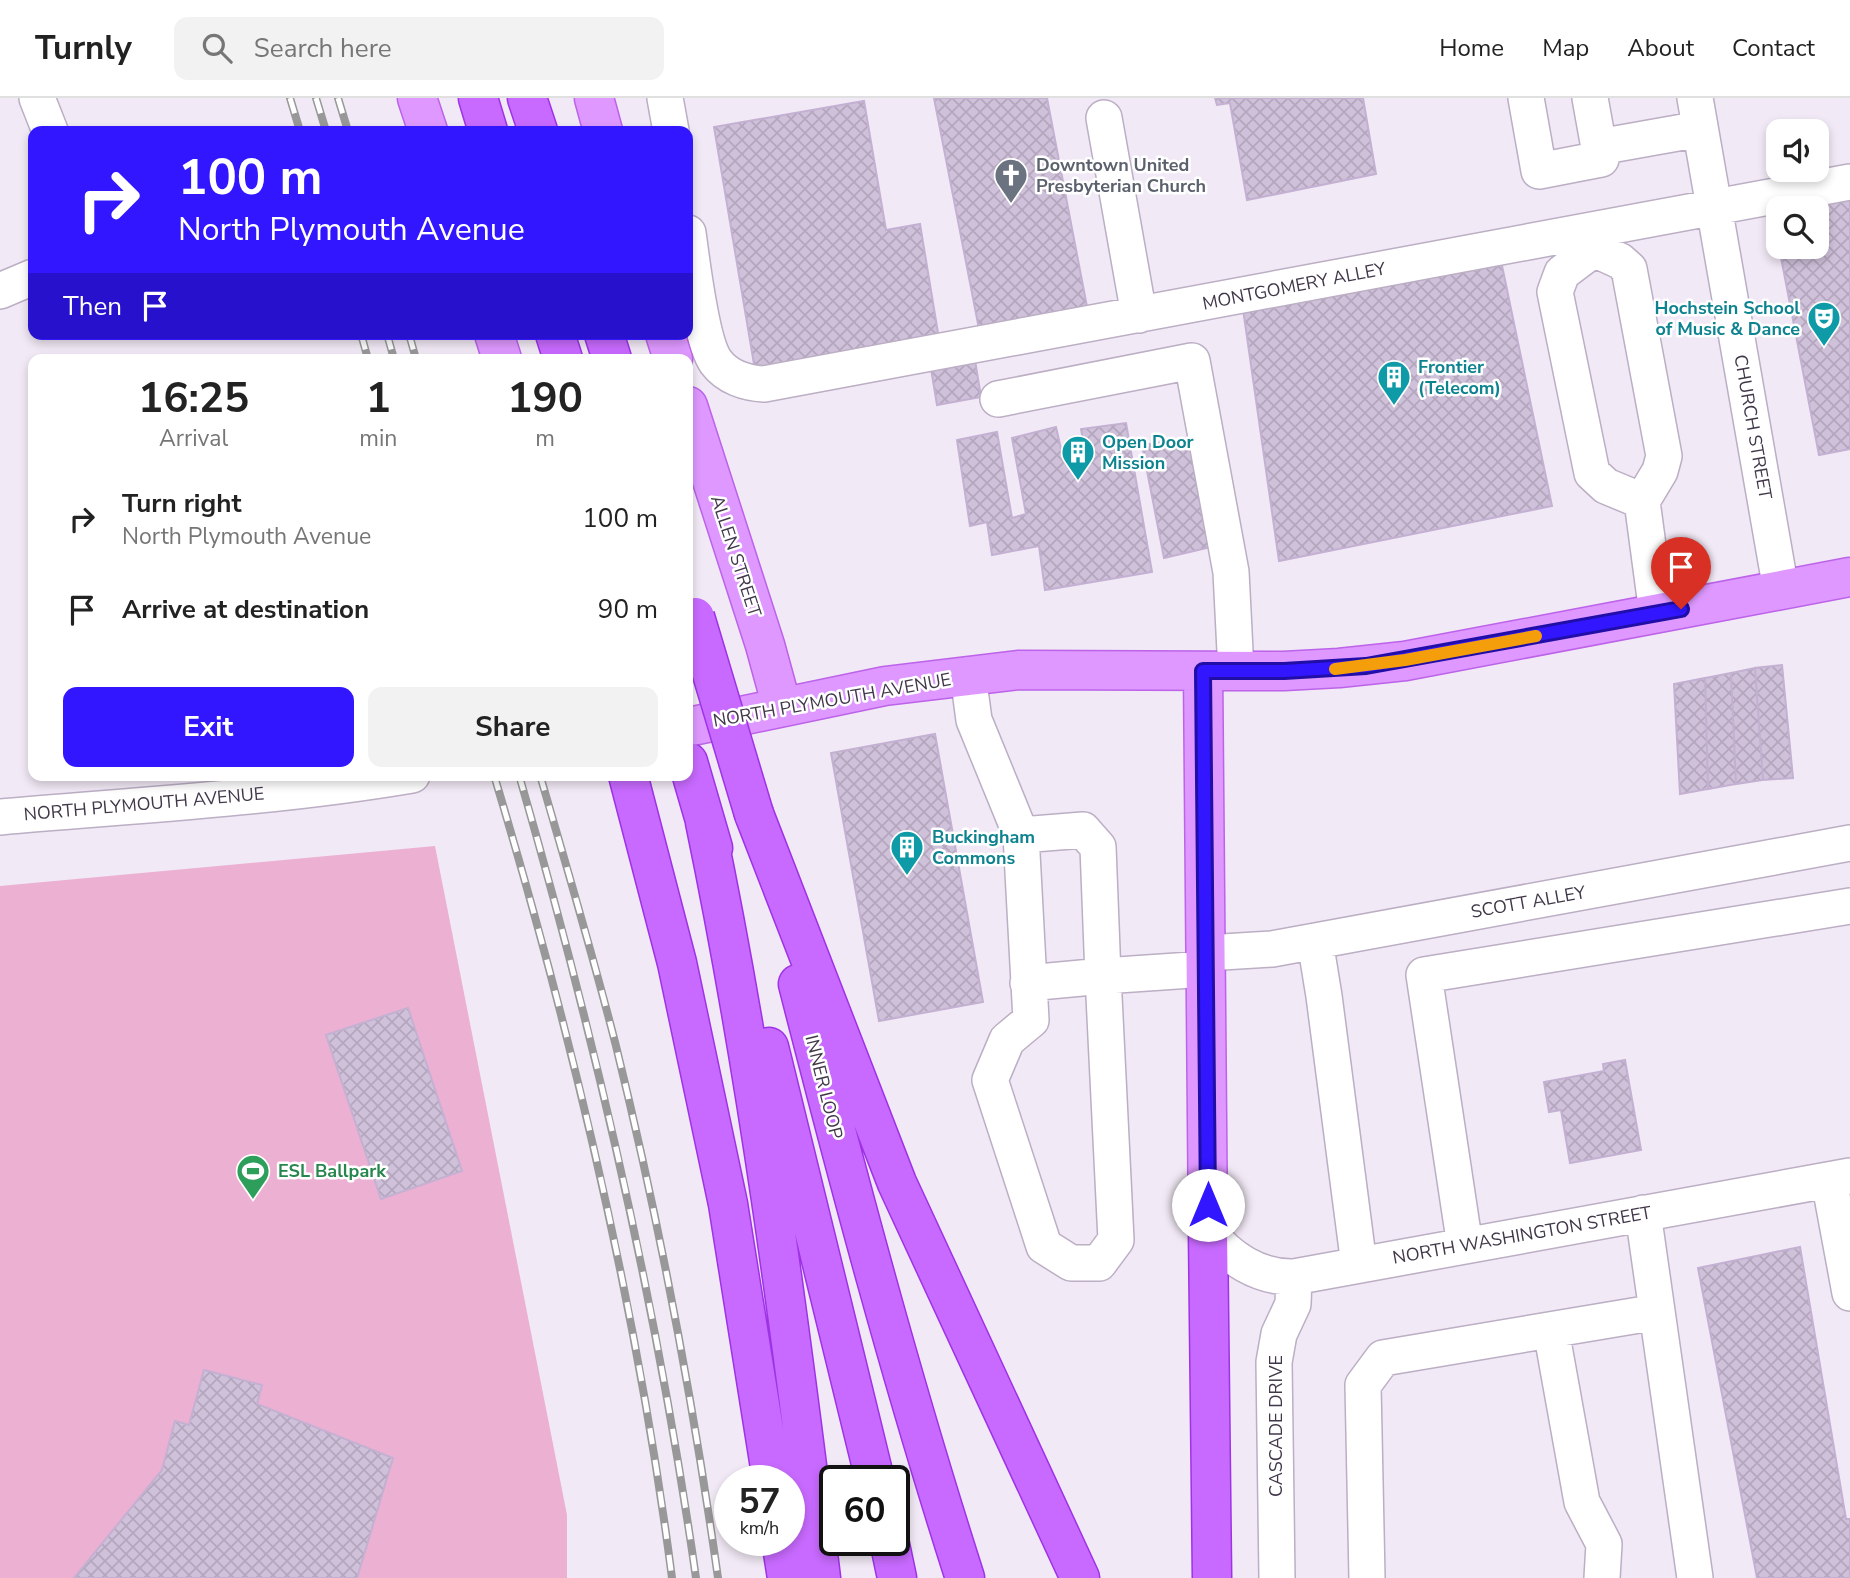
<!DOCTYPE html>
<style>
body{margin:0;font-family:"Nunito Sans",sans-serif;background:#f2f2f2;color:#222;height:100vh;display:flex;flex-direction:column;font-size:26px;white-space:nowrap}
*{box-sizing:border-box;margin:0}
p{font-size:23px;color:#767676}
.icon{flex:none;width:38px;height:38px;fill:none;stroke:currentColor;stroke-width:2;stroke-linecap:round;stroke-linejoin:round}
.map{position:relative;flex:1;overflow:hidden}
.drawer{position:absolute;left:28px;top:256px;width:665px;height:427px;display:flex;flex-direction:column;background:#fff;border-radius:14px;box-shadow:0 4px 10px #0003}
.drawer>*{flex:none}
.banner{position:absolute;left:28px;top:28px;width:665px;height:214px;border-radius:14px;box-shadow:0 4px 10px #0003;background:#3116ff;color:#fff;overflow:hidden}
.fabs{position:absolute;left:1766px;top:21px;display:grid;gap:14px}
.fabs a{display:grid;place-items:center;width:63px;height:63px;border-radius:14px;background:#fff;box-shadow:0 4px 10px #0003;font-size:35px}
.speed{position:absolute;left:714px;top:1367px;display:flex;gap:14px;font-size:35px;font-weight:700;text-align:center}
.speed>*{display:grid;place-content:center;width:91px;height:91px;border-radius:50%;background:#fff;box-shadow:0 4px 10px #0003;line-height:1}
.speed small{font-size:18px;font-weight:400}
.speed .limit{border:4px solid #111;border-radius:10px;background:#fff;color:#111}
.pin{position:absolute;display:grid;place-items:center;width:60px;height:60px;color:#fff;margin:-72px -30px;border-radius:50% 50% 50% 0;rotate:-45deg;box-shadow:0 0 7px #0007}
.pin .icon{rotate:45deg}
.me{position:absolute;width:77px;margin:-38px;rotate:0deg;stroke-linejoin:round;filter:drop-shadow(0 0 5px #0008)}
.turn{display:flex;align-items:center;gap:24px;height:147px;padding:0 35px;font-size:32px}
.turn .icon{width:91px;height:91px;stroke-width:2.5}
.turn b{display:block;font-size:49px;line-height:60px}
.then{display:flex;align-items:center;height:66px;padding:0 35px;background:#0003;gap:14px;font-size:26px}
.eta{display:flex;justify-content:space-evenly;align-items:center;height:119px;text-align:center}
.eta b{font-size:42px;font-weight:700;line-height:49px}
.button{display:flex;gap:14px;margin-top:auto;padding:14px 35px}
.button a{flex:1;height:80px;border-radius:14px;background:#3116ff;color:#fff;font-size:28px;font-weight:700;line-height:80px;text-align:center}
.button a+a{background:#f2f2f2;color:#222}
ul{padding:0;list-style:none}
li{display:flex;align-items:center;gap:21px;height:91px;padding:0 35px}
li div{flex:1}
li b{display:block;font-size:26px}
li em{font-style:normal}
header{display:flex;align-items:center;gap:42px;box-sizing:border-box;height:98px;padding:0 35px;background:#fff;border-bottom:2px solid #e0e0e0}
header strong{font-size:33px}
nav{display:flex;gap:38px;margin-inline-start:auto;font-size:24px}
.search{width:490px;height:63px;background:#f2f2f2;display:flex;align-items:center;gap:18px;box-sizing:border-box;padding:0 24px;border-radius:14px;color:#767676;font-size:26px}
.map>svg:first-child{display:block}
</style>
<header>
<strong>Turnly</strong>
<div class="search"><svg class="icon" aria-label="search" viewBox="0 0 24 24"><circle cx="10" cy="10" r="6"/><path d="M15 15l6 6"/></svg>Search here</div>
<nav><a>Home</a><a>Map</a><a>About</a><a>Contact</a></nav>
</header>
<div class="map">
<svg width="1850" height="1480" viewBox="0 0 1850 1480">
<defs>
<pattern id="building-cross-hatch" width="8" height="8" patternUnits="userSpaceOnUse" patternTransform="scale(1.75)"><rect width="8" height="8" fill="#cfc1da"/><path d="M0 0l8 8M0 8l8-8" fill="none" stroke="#b3a6bd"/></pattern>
</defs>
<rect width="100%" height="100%" fill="#f1e9f5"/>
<path fill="#ebb0d2" d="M435 748 567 1417V1480H0V788Z"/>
<path fill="url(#building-cross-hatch)" stroke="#c4b0d2" stroke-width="2" d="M934 0H1047L1088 214 980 236Z
M1215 0H1363L1376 76 1247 102 1230 5 1217 7Z
M864 3 886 132 920 126 939 241 755 272 714 29Z
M1850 100V351L1819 357 1779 149H1816V110H1796Z
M1500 158 1552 408 1279 463 1243 211Z
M974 256 981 299 937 307 930 265Z
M1126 325 1152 474 1045 492 1039 448 992 457 987 424 970 428 957 342 997 334 1012 420 1026 416 1012 340 1056 329 1061 351 1084 347 1081 331Z
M1191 340 1211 449 1164 460 1142 347Z
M1782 567 1793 680 1763 682 1755 570Z
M1755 570 1763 682 1736 686 1731 575Z
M1731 575 1736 686 1708 691 1705 580Z
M1705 580 1708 691 1680 696 1674 586Z
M935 636 983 904 879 923 831 655Z
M408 910 462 1073 381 1101 326 937Z
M1625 962 1641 1052 1570 1065 1561 1012 1549 1014 1544 984 1604 973 1603 966Z
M1800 1149 1846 1421H1850V1480H1757L1698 1170Z
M204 1272 262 1287 257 1306 393 1360 357 1480H74L162 1372 175 1323 189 1327Z"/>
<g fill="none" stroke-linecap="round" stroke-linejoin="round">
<defs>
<path id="minor" d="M37 0 50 33
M665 0 671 33
M1526 0 1539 73 1601 61 1590 0
M1695 0 1781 492
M1104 20 1139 217
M1599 49 1700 31
M688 135C692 163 701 244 716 264 727 279 746 285 764 286L1850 84
M1594 151 1620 163 1629 171 1664 358 1660 373 1642 403 1657 515
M1594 151 1562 175 1555 194 1592 375 1606 388 1642 403
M0 193 33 179
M998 301 1192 263 1231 474 1236 573
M968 577 974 622 1021 737
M0 719C137 707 276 700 412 677
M1315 843 1324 898 1359 1167
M1206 855 1272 851 1850 745
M1028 885 1103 878 1098 749 1083 732 1021 737 1031 922 1007 942 990 982 1044 1148 1071 1165H1099L1116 1142 1103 878 1206 871
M1829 1082 1850 1195
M1643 1115 1695 1480
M1208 1133C1228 1160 1259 1180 1294 1179L1850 1078
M1465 1148 1424 877 1850 808
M1551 1232 1582 1404 1604 1446 1602 1480
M1277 1480 1274 1264 1279 1236 1293 1206 1294 1179
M1367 1480 1363 1287 1383 1260 1657 1214"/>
<path id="major" d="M417 0 428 33
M594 0 603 33
M494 236 502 261
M665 236 673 261
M688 308 765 547 782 609
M1203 573 1208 1133
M688 629 885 588 1018 572 1284 573 1339 570 1405 563 1850 479"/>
<path id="highway" d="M478 0 488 33
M527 0 538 33
M555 236 563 261
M604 236 612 261
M688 664 713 750
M628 677 677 865 728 1106 772 1382
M754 716 897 1085 1080 1480
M705 724C757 974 790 1227 821 1480
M798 886C849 1085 902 1284 965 1480
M769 949 875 1382
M1208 1133 1212 1480
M781 1442 787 1480
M889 1442 897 1480"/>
</defs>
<use href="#minor" stroke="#bcaec4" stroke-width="38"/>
<use href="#major" stroke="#bc63e9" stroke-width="41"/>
<use href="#highway" stroke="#9e33e5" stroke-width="41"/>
<use href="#minor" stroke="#fff" stroke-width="35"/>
<use href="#major" stroke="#de98ff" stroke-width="38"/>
<use href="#highway" stroke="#c86aff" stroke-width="38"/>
<defs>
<path id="rail" d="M290 0 300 33
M316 0 326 33
M338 0 348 33
M361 236 368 261
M387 236 394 261
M409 236 416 261
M494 677C573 940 637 1208 672 1480
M519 677C596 943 657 1206 696 1480
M540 677C566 767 593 857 616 948 659 1123 693 1302 718 1480"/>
</defs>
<use href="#rail" stroke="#989898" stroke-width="8"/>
<use href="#rail" stroke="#fff" stroke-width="5" stroke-dasharray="16" stroke-linecap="butt"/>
<defs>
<path id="highway-bridge" d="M695 519 754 716"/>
</defs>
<use href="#highway-bridge" stroke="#9e33e5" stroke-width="41" stroke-linecap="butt"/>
<use href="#highway-bridge" stroke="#c86aff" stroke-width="38"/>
</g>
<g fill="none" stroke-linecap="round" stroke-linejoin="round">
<defs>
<path id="route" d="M1208 1107 1203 573H1284L1366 568 1681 511"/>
</defs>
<use href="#route" stroke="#200ea6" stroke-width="18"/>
<use href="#route" stroke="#3116ff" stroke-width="12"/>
<path stroke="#f59e0b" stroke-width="12" d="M1335 571 1405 562 1536 538"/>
</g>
<defs>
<symbol id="church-pin" viewBox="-11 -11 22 30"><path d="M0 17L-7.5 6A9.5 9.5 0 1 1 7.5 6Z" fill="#6b7280" stroke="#fff"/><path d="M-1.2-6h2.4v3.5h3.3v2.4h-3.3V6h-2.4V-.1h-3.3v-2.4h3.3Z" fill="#fff"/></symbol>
<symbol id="theatre-pin" viewBox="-11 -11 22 30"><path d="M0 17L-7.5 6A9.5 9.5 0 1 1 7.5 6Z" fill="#0f9aa8" stroke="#fff"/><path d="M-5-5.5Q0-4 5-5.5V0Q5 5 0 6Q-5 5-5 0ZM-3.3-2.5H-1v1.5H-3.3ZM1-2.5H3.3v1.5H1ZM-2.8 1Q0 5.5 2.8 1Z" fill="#fff"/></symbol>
<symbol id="building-pin" viewBox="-11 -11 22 30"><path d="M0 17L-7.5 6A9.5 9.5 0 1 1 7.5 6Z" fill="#0f9aa8" stroke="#fff"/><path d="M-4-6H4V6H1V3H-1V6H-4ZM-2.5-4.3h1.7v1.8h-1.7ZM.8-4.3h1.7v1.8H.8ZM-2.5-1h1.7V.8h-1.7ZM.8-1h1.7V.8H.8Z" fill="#fff"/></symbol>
<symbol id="stadium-pin" viewBox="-11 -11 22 30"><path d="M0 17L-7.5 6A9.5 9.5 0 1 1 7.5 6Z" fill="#2e9e5b" stroke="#fff"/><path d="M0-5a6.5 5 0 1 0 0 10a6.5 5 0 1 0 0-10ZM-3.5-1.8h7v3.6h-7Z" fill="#fff"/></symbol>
</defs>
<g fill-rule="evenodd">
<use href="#church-pin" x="992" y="58" width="38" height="52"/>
<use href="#theatre-pin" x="1805" y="201" width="38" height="52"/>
<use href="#building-pin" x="1375" y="260" width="38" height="52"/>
<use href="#building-pin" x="1059" y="335" width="38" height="52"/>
<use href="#building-pin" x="888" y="730" width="38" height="52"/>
<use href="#stadium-pin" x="234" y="1054" width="38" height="52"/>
</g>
<g text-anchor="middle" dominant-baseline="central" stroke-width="5" stroke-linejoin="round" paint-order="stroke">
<g font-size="18" font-weight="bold" fill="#5b616d" stroke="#fff" text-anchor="start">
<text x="1036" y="67">Downtown United<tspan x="1036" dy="21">Presbyterian Church</tspan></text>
</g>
<g font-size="18" fill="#413749" stroke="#fff">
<text transform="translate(1294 188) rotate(-11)">MONTGOMERY ALLEY</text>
<text transform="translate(1753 329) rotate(80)">CHURCH STREET</text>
<text transform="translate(736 458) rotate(72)">ALLEN STREET</text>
<text transform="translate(832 602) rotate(-10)">NORTH PLYMOUTH AVENUE</text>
<text transform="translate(144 706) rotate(-5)">NORTH PLYMOUTH AVENUE</text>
<text transform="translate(1528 804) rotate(-10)">SCOTT ALLEY</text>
<text transform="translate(824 989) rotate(76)">INNER LOOP</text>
<text transform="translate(1522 1137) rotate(-10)">NORTH WASHINGTON STREET</text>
<text transform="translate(1276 1328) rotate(-90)">CASCADE DRIVE</text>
</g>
<g font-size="18" font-weight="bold" fill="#0d838f" stroke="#fff" text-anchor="start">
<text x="1800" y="210" text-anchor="end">Hochstein School<tspan x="1800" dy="21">of Music &amp; Dance</tspan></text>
<text x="1418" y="269">Frontier<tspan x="1418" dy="21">(Telecom)</tspan></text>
<text x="1102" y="344">Open Door<tspan x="1102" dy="21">Mission</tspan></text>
<text x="932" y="739">Buckingham<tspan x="932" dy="21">Commons</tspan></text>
</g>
<g font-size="18" font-weight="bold" fill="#27864d" stroke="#fff" text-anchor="start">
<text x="278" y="1073">ESL Ballpark</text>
</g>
</g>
</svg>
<div class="fabs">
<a><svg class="icon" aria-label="sound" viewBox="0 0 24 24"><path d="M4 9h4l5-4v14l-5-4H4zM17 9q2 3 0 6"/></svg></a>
<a><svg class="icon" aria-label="search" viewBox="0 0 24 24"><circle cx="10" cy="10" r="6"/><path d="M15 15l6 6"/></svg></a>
</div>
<div class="speed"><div>57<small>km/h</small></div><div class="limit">60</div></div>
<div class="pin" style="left:1681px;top:511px;background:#d93025"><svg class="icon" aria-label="arrive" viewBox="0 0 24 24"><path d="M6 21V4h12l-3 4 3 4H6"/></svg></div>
<svg class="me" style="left:1208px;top:1107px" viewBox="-20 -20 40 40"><circle r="19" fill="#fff"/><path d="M0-13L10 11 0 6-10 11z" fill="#3116ff"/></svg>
<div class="banner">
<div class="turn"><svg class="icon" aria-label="right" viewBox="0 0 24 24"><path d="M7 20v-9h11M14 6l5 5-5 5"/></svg><div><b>100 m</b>North Plymouth Avenue</div></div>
<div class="then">Then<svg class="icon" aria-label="arrive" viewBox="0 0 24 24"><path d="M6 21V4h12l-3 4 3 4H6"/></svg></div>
</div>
<section class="drawer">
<div class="eta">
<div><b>16:25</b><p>Arrival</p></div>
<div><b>1</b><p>min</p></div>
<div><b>190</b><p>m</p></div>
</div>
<ul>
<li><svg class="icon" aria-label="right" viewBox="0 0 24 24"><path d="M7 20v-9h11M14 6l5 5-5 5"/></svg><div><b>Turn right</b><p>North Plymouth Avenue</p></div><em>100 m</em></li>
<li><svg class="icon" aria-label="arrive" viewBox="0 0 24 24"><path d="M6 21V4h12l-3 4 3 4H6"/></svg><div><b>Arrive at destination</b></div><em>90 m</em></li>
</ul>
<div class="button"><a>Exit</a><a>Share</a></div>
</section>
</div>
